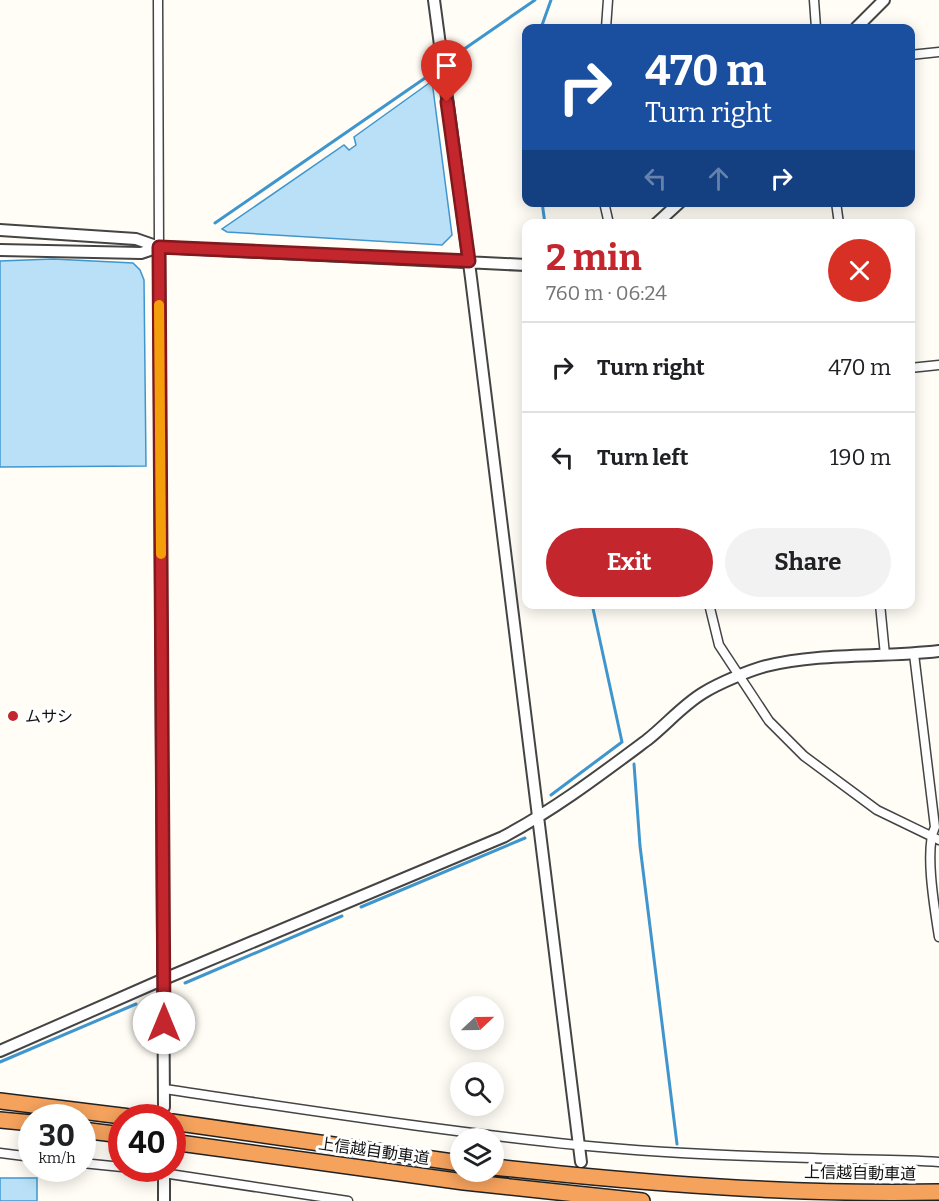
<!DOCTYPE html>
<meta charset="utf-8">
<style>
body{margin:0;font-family:Bitter,"Noto Sans JP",serif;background:#f2f2f2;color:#202124;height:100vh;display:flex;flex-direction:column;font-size:22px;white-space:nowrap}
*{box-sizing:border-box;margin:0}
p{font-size:20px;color:#757577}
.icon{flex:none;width:33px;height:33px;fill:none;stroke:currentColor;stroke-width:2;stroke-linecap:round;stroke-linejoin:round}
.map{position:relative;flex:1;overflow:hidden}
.drawer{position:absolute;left:522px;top:219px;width:393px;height:390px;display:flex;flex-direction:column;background:#fff;border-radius:12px;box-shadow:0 3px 15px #0003}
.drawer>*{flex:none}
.top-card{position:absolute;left:522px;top:24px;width:393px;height:183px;border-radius:12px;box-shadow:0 3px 15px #0003;background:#1a4fa0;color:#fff;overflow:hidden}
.needle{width:39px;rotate:68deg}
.buttons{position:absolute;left:450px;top:996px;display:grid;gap:12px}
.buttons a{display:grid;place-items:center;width:54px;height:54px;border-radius:50%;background:#fff;box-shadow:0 3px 15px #0003;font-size:30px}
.speed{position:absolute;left:18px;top:1104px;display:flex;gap:12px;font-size:30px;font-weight:700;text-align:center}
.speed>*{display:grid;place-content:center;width:78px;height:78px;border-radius:50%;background:#fff;box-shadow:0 3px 15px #0003;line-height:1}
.speed small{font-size:15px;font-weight:400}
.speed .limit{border:9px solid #d22;background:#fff;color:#111}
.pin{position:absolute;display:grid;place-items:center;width:51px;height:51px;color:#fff;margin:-62px -26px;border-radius:50% 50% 50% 0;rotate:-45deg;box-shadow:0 0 6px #0007}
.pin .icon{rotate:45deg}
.me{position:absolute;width:66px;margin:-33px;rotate:0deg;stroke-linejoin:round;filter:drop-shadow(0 0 4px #0008)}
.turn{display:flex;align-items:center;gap:21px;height:126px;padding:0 24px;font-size:27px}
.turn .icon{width:78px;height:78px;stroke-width:2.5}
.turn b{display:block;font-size:42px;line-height:51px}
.lanes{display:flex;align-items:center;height:57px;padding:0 24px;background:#0003;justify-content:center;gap:30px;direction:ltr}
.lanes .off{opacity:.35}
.round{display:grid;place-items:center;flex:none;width:63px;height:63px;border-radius:32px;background:#f2f2f2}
.overview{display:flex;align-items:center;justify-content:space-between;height:102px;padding:0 24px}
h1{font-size:36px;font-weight:700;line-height:45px;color:#c4262e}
.button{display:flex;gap:12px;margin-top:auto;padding:12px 24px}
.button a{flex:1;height:69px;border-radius:36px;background:#c4262e;color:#fff;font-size:24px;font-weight:700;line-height:69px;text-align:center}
.button a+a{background:#f2f2f2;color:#202124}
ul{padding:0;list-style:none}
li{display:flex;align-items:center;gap:18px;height:90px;padding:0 24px;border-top:2px solid #e0e0e0}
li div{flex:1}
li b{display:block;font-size:22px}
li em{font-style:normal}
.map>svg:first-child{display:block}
</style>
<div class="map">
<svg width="939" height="1201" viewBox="0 0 939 1201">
<rect width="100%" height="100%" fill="#fffdf5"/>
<path fill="#b9e0f7" stroke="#3f96cf" stroke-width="1.5" d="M432 81 452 235 442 245 227 232 222 229 344 145 349 150 356 145 354 137Z
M53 259 133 263 140 270 144 280 146 466 0 467V261Z
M0 1178H37V1201H0Z"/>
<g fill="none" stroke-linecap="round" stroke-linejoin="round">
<path stroke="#3f96cf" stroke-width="3" d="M541 28 551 0
M457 54 535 0
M542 202 545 224
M215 223 428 76
M634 764 640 846 677 1144
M551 795 622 742 592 604
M361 907 525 838
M185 983 342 916
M0 1062 136 1004"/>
<path stroke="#dbdad3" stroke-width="10" stroke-dasharray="10 5" stroke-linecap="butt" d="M164 1118V1107"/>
<defs>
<path id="minor" d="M158 0 159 247
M814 0 816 28
M606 28 608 0
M910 55 939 52
M604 202 609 224
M836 202 839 224
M910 368 939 365
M709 604 719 645 769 721 804 756 877 810 939 840
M880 604 885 655
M914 654 935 827C924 849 935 911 939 937
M164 1089C302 1109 439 1131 577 1145 655 1153 734 1156 812 1158 855 1160 897 1159 939 1162
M0 1153 32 1157
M82 1163 122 1167
M130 1168 348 1201"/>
<path id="tertiary" d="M434 0 471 278 581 1162
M856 28 884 0
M656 224 680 202
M0 230 136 239 159 247 141 253 0 250
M0 1051 164 979 503 837C554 810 600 775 647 740 666 725 683 705 703 693 719 683 748 671 766 666 823 652 882 658 939 651
M164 1107 159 247 526 265
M164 1201V1168"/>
<path id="motorway" d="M0 1101 138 1118
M0 1120 32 1123
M172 1122 460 1163
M82 1130 122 1135
M172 1142 464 1182 642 1201
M494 1167C641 1183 790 1195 939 1192"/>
</defs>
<use href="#minor" stroke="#444" stroke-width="11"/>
<use href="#tertiary" stroke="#444" stroke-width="14"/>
<use href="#motorway" stroke="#222" stroke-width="18"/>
<use href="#minor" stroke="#fff" stroke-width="8"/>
<use href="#tertiary" stroke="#fff" stroke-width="10"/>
<use href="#motorway" stroke="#f5a25d" stroke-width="15"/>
</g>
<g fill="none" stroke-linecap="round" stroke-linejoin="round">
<defs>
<path id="route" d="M164 1023 159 247 469 261 447 102"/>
</defs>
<use href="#route" stroke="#7f191e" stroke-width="15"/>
<use href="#route" stroke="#c4262e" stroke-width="10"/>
<path stroke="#f59e0b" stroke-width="10" d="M159 305 161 554"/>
</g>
<circle fill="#c4262e" stroke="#fff" stroke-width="2" cx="13" cy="716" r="6"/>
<g text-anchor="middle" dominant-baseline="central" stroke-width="6" stroke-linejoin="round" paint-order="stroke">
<g font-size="16" fill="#111" stroke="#fff" text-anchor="start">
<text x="25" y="716">ムサシ</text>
</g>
<g font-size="16" fill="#111" stroke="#fff">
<text transform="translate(374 1151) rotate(8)">上信越自動車道</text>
<text transform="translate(860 1173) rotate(1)">上信越自動車道</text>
</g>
</g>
</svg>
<div class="buttons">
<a><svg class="needle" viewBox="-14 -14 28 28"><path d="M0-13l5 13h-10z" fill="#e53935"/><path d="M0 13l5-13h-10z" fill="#757577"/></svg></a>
<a><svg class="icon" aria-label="search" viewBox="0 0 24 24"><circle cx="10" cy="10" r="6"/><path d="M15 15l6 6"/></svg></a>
<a><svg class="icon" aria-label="layers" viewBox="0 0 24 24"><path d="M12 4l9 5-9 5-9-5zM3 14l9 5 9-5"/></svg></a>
</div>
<div class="speed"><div>30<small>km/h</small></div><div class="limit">40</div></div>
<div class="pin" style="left:447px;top:102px;background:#d93025"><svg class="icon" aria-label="arrive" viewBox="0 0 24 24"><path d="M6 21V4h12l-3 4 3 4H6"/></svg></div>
<svg class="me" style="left:164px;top:1023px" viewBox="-20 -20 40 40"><circle r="19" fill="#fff"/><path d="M0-13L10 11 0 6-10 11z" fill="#c4262e"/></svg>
<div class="top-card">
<div class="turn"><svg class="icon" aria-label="right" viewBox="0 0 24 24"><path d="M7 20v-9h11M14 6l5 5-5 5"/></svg><div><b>470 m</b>Turn right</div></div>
<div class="lanes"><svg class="icon off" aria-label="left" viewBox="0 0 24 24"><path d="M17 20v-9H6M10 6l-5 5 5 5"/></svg><svg class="icon off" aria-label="ahead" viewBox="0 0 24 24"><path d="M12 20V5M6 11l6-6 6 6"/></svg><svg class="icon" aria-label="right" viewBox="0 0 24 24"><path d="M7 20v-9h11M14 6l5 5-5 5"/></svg></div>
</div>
<section class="drawer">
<div class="overview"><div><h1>2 min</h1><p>760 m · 06:24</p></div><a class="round" style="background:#d93025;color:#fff"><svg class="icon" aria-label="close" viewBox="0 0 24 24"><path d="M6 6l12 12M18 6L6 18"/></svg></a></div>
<ul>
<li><svg class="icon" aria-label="right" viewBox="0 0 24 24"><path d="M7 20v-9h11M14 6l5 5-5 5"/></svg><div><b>Turn right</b></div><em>470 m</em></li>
<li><svg class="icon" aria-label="left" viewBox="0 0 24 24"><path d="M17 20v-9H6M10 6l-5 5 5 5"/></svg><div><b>Turn left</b></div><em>190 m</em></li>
</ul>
<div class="button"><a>Exit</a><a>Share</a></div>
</section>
</div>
